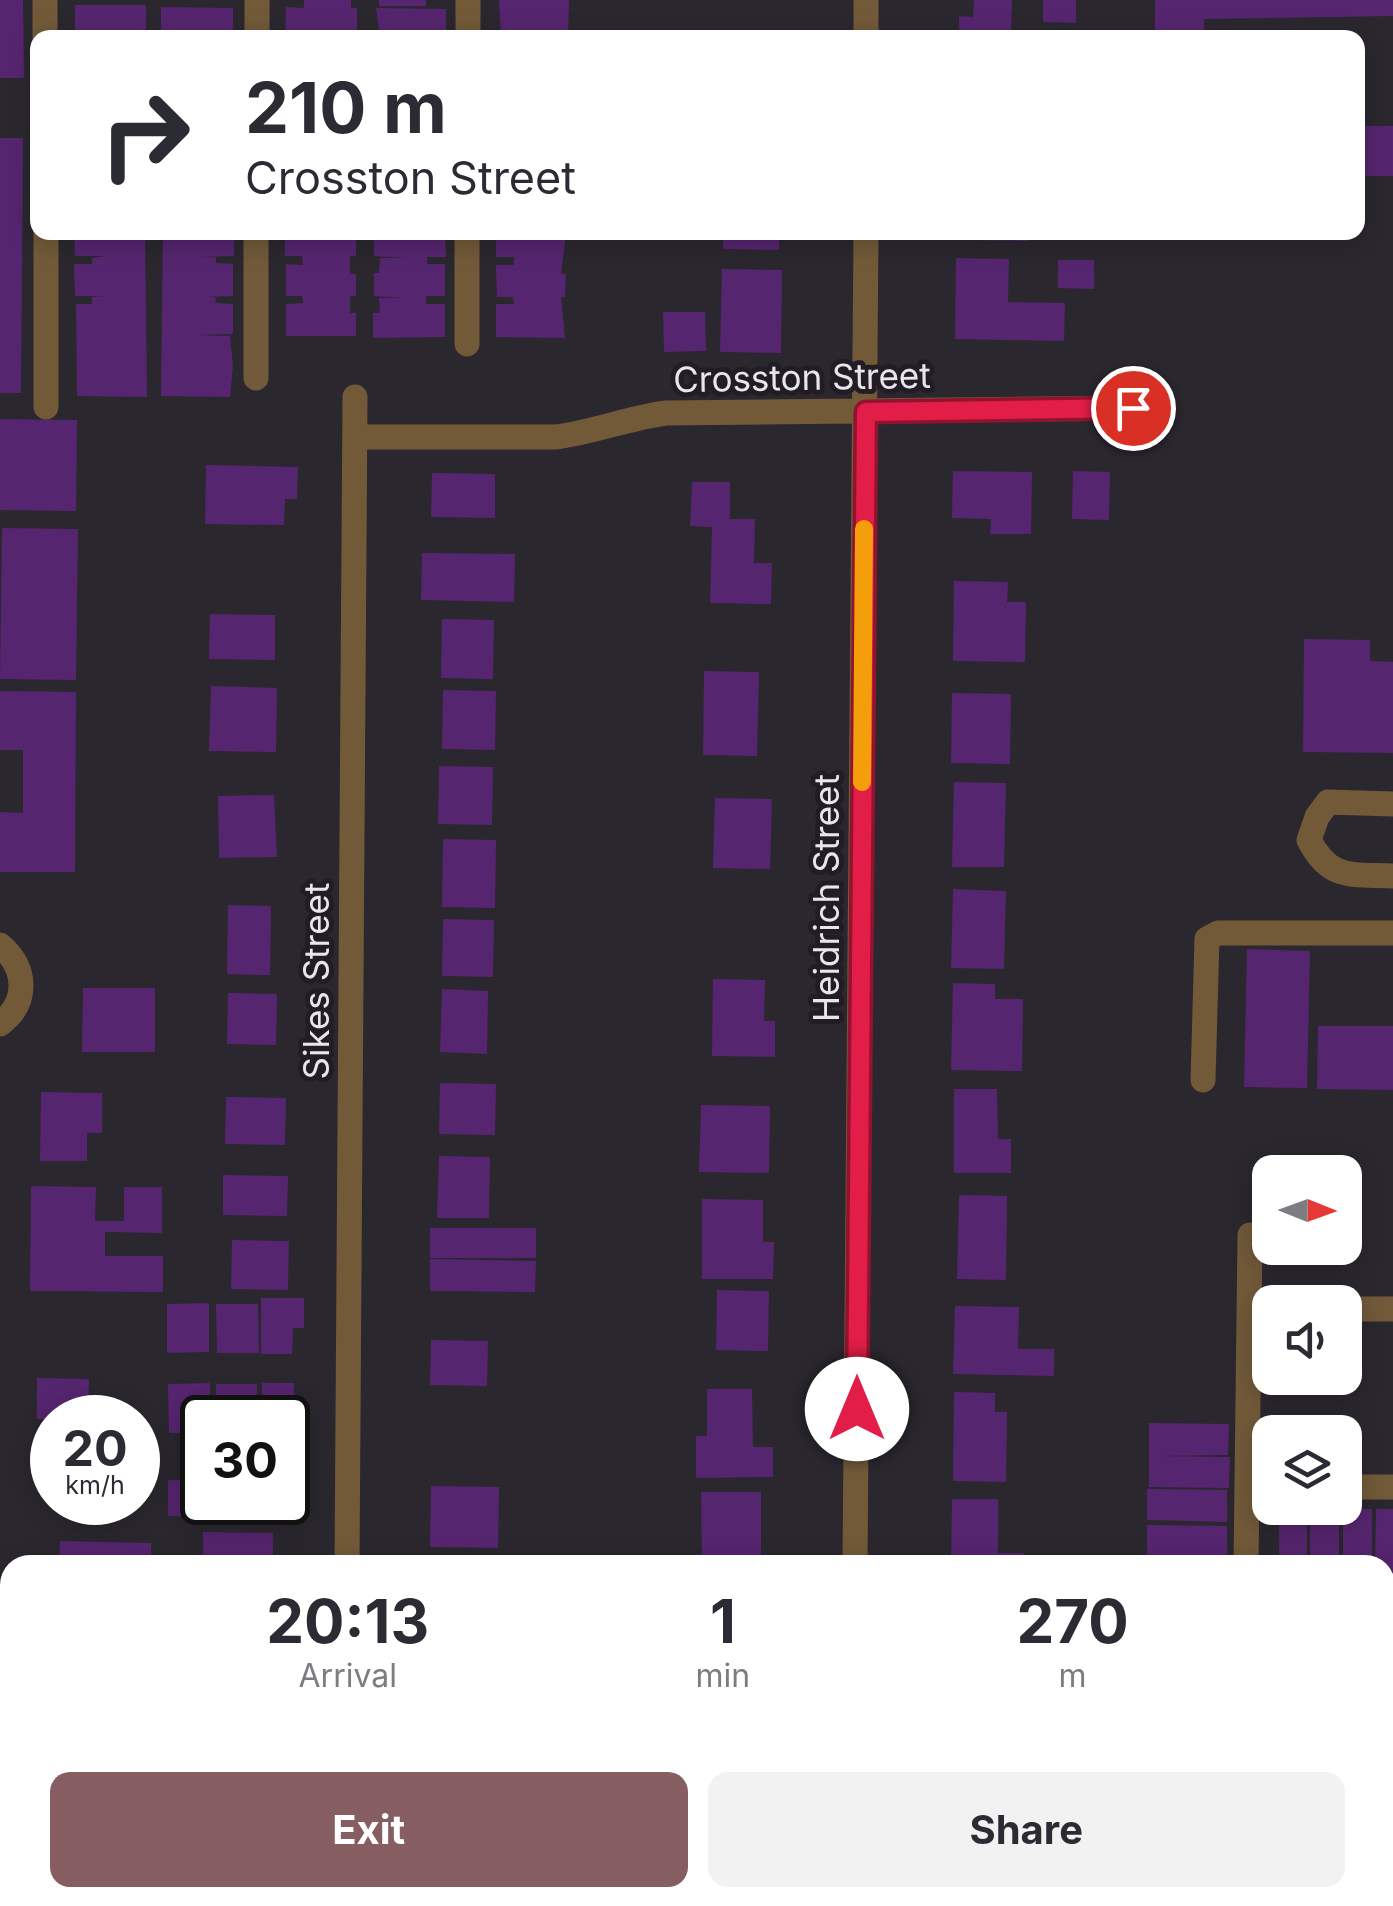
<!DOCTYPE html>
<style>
body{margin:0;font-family:Inter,sans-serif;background:#f2f2f3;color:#2b2b33;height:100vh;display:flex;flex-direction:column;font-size:38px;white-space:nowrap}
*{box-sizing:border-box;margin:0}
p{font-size:32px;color:#7c7c81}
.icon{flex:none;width:55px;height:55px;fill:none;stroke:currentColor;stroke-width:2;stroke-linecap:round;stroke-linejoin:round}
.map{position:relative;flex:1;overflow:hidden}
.drawer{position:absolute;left:0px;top:1555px;width:1395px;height:352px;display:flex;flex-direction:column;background:#fff;border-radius:30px 30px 0 0;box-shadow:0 5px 25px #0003}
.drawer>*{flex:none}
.top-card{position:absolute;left:30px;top:30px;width:1335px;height:210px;border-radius:20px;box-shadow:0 5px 25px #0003;background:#fff;color:#2b2b33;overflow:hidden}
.needle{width:65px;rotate:91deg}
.controls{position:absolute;left:1252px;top:1155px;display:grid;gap:20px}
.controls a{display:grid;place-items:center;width:110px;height:110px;border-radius:20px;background:#fff;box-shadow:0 5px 25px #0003;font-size:50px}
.speed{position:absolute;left:30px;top:1395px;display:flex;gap:20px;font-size:50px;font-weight:700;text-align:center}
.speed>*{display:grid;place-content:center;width:130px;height:130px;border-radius:50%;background:#fff;box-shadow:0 5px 25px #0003;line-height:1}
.speed small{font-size:25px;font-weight:400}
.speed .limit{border:5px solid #111;border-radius:15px;background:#fff;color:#111}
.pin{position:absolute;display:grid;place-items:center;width:85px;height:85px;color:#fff;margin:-42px;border:5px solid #fff;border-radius:50%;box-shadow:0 2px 10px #0007}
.me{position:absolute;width:110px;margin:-55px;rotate:0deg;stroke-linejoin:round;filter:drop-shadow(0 0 8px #0008)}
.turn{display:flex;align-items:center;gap:35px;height:210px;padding:0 50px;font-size:45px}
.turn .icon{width:130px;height:130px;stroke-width:2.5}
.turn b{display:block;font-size:70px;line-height:85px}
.eta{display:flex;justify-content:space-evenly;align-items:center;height:170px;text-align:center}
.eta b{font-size:60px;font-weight:700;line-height:70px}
.button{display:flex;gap:20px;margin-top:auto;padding:20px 50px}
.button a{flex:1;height:115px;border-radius:20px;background:#865d60;color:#fff;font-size:40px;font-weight:700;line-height:115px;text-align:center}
.button a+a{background:#f2f2f3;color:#2b2b33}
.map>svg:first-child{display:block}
</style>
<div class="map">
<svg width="1393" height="1906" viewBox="0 0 1393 1906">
<rect width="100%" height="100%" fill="#2b272f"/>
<path fill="#56256f" d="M0 0H23L24 78H0Z
M304 0H351V8H357V30H350V38H285L286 7 304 8Z
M379 0H426V6H379Z
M499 0H569L568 38H501Z
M974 0H1012L1011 38H959V16L973 17Z
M1043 0H1076V23L1043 22Z
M1155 0H1393V16L1204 19V38H1155Z
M75 5H146V38H75Z
M161 7 233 8V38H161Z
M376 8 446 9V38H380Z
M1358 126H1393V176H1358Z
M0 138H23L21 393H0Z
M74 232H145L147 397 77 396 76 304H92V297L105 296H75L74 264H92V258L105 256H75Z
M163 232H234V256L201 257H216V263L233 264V296L201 297H215L216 303 233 304V334L197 335 230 336 233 366 230 397 161 396Z
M285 232 356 235V256H350V274H356V296H350V313H356V336H286V304L303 303 302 296H286V264L303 265 302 256H285Z
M380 232H445L446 257H427V264H445V296H426V304H445V337L373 338V313H380L379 298H401L374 296V273H379L380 258H403L374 256V234Z
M496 232 566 235 561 274H566L565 297H561L565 338 496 337V304H514L513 297H497L496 265H514V257H496Z
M723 232H779V250L723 249Z
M956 232H1028V241L956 240Z
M956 258 1009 259 1008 302 1065 303 1064 341 955 339Z
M1058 260H1094V289L1058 288Z
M722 269 782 270 781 353 720 352Z
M663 312H705L706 351 664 352Z
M0 419 77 420 76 511 0 510Z
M206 465 298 467 297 499H285L284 525 205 524Z
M953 471 1032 472 1031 534H990L991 519 952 518Z
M1073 471 1110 472 1109 520 1072 519Z
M432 473 495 474V518L431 517Z
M692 482H730V519H755L754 563H772L771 604 710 603 712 527 690 526Z
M2 528 78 529 76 680 0 679Z
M422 553 515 554 514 602 421 600Z
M954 581 1008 582 1007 602H1026L1025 662 953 661Z
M210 614 275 615V660L209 659Z
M442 619 494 620 493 679 441 678Z
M1304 639 1370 640V661L1393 662V753L1303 752Z
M704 671 759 672 757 756 703 755Z
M211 686 277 688 276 752 209 751Z
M443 690 496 691 495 750 442 749Z
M0 691 76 692 75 872H0V812L23 813V750H0Z
M952 693 1011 694 1010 764 951 763Z
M439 766 493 767 492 825 438 824Z
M954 782 1006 783 1004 867H952Z
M274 795 277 857 219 858 218 796Z
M715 798 772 799 770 869 713 868Z
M443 839 496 840 495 908 442 907Z
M953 889 1006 891 1004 969 951 968Z
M228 905 271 906 270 975 227 974Z
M443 919 494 920 493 977 442 976Z
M1247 949 1310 951 1307 1088 1244 1087Z
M713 979 765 980 764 1021H775V1057L712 1056Z
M953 983 995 984V999H1023L1022 1071 951 1070Z
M83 988H155V1052H82Z
M442 989 488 991 487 1054 440 1052Z
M228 993 277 994 276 1045 227 1044Z
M1318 1026H1393V1090L1317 1089Z
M440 1083 496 1084 495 1135 439 1134Z
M954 1089H997L998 1139H1011V1173H954Z
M41 1092 102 1093V1133H87V1161H40Z
M226 1097 286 1098 285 1145 225 1144Z
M701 1105 770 1106 769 1173 699 1172Z
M439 1156 490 1157 489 1218H437Z
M223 1175 288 1176 287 1216 223 1215Z
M31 1186 96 1187 95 1221H124V1187H162V1233L105 1232V1256H163V1292L30 1291Z
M959 1195 1007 1196 1006 1280 957 1279Z
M702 1199 763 1200V1242H774L773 1279H702Z
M430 1228H536V1258H430Z
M232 1240 289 1241 288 1290 231 1289Z
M430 1259 536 1261 535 1292 430 1291Z
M717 1290 769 1291 768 1351 716 1350Z
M261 1298H304V1328H293L292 1354H261Z
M209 1303V1352L167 1353V1304Z
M216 1304H258L259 1353H217Z
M955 1306 1019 1307 1018 1349H1054V1376L953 1374Z
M431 1340 488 1341 487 1386 430 1385Z
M37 1378 89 1379 88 1418 37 1419Z
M210 1383V1418H202V1433H169L168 1384Z
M262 1383H294V1409H305V1439H288V1418H262Z
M216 1384H257V1418H216Z
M707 1389H752L753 1447H773V1477L696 1478V1436H707Z
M954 1392 995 1393V1412H1007L1006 1482 953 1481Z
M1149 1423 1229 1424 1228 1455 1155 1456 1230 1457 1229 1488 1149 1487Z
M168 1480 202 1481 204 1517 168 1516Z
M431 1486 499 1487 498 1548 430 1547Z
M1147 1489 1227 1490V1522L1147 1520Z
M701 1492H761V1565H702Z
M952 1499H998V1553H1024V1565H951Z
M1310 1509H1339V1565H1310Z
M1343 1509H1372V1565H1343Z
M1376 1509H1393V1594H1385V1565H1375Z
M1279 1515H1307V1565H1279Z
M1147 1525 1227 1526V1557L1147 1556Z
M203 1532 273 1533V1565H203Z
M60 1541 151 1543V1565H59Z
M45 1898H124V1906H45Z
M196 1898H277L276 1906H196Z
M425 1898H468V1906H424Z"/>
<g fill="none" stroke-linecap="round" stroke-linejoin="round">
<path stroke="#725a39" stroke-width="25" d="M45 0V38
M257 38V0
M468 38V0
M866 38V0
M46 232V407
M467 344V232
M256 378V232
M355 437H556C594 432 628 418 666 413L1133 408
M1393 804 1328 802 1317 817 1309 840C1330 881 1352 874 1393 876
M0 945C27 968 29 1002 0 1024
M1203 1080 1207 939 1218 933H1393
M1345 1309H1393
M1345 1487H1393
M347 1565 355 397
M855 1565 866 232
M1246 1565 1250 1235
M0 1666H10
M1385 1690 1393 1691
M345 1906V1898
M853 1906V1898"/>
</g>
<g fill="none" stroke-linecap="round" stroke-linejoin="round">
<defs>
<path id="route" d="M857 1409 866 412 1133 408"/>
</defs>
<use href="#route" stroke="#92132f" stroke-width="25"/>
<use href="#route" stroke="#e11d48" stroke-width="18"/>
<path stroke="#f59e0b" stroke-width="18" d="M862 782 864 529"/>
</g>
<g text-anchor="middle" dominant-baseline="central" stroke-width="10" stroke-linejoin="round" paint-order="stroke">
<g font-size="35" fill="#e9e6eb" stroke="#221d25">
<text transform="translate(802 377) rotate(-1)">Crosston Street</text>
<text transform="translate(826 898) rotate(-90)">Heidrich Street</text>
<text transform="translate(316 981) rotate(-90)">Sikes Street</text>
</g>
</g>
</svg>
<div class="controls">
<a><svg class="needle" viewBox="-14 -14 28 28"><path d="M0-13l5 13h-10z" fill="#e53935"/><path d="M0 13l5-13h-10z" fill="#7c7c81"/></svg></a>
<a><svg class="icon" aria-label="sound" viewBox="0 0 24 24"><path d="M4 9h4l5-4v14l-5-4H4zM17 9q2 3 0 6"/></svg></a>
<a><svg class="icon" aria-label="layers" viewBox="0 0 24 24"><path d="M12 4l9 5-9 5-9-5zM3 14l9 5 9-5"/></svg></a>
</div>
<div class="speed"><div>20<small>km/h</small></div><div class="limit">30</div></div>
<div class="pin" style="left:1133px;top:408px;background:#d93025"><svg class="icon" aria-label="arrive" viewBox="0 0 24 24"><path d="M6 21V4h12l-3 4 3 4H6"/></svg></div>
<svg class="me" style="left:857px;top:1409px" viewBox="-20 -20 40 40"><circle r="19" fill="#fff"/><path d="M0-13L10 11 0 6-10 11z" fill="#e11d48"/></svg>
<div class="top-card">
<div class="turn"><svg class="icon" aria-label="right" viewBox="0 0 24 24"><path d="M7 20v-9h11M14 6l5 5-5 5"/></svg><div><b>210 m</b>Crosston Street</div></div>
</div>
<section class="drawer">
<div class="eta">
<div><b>20:13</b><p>Arrival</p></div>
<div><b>1</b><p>min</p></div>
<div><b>270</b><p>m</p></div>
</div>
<div class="button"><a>Exit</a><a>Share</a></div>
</section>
</div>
